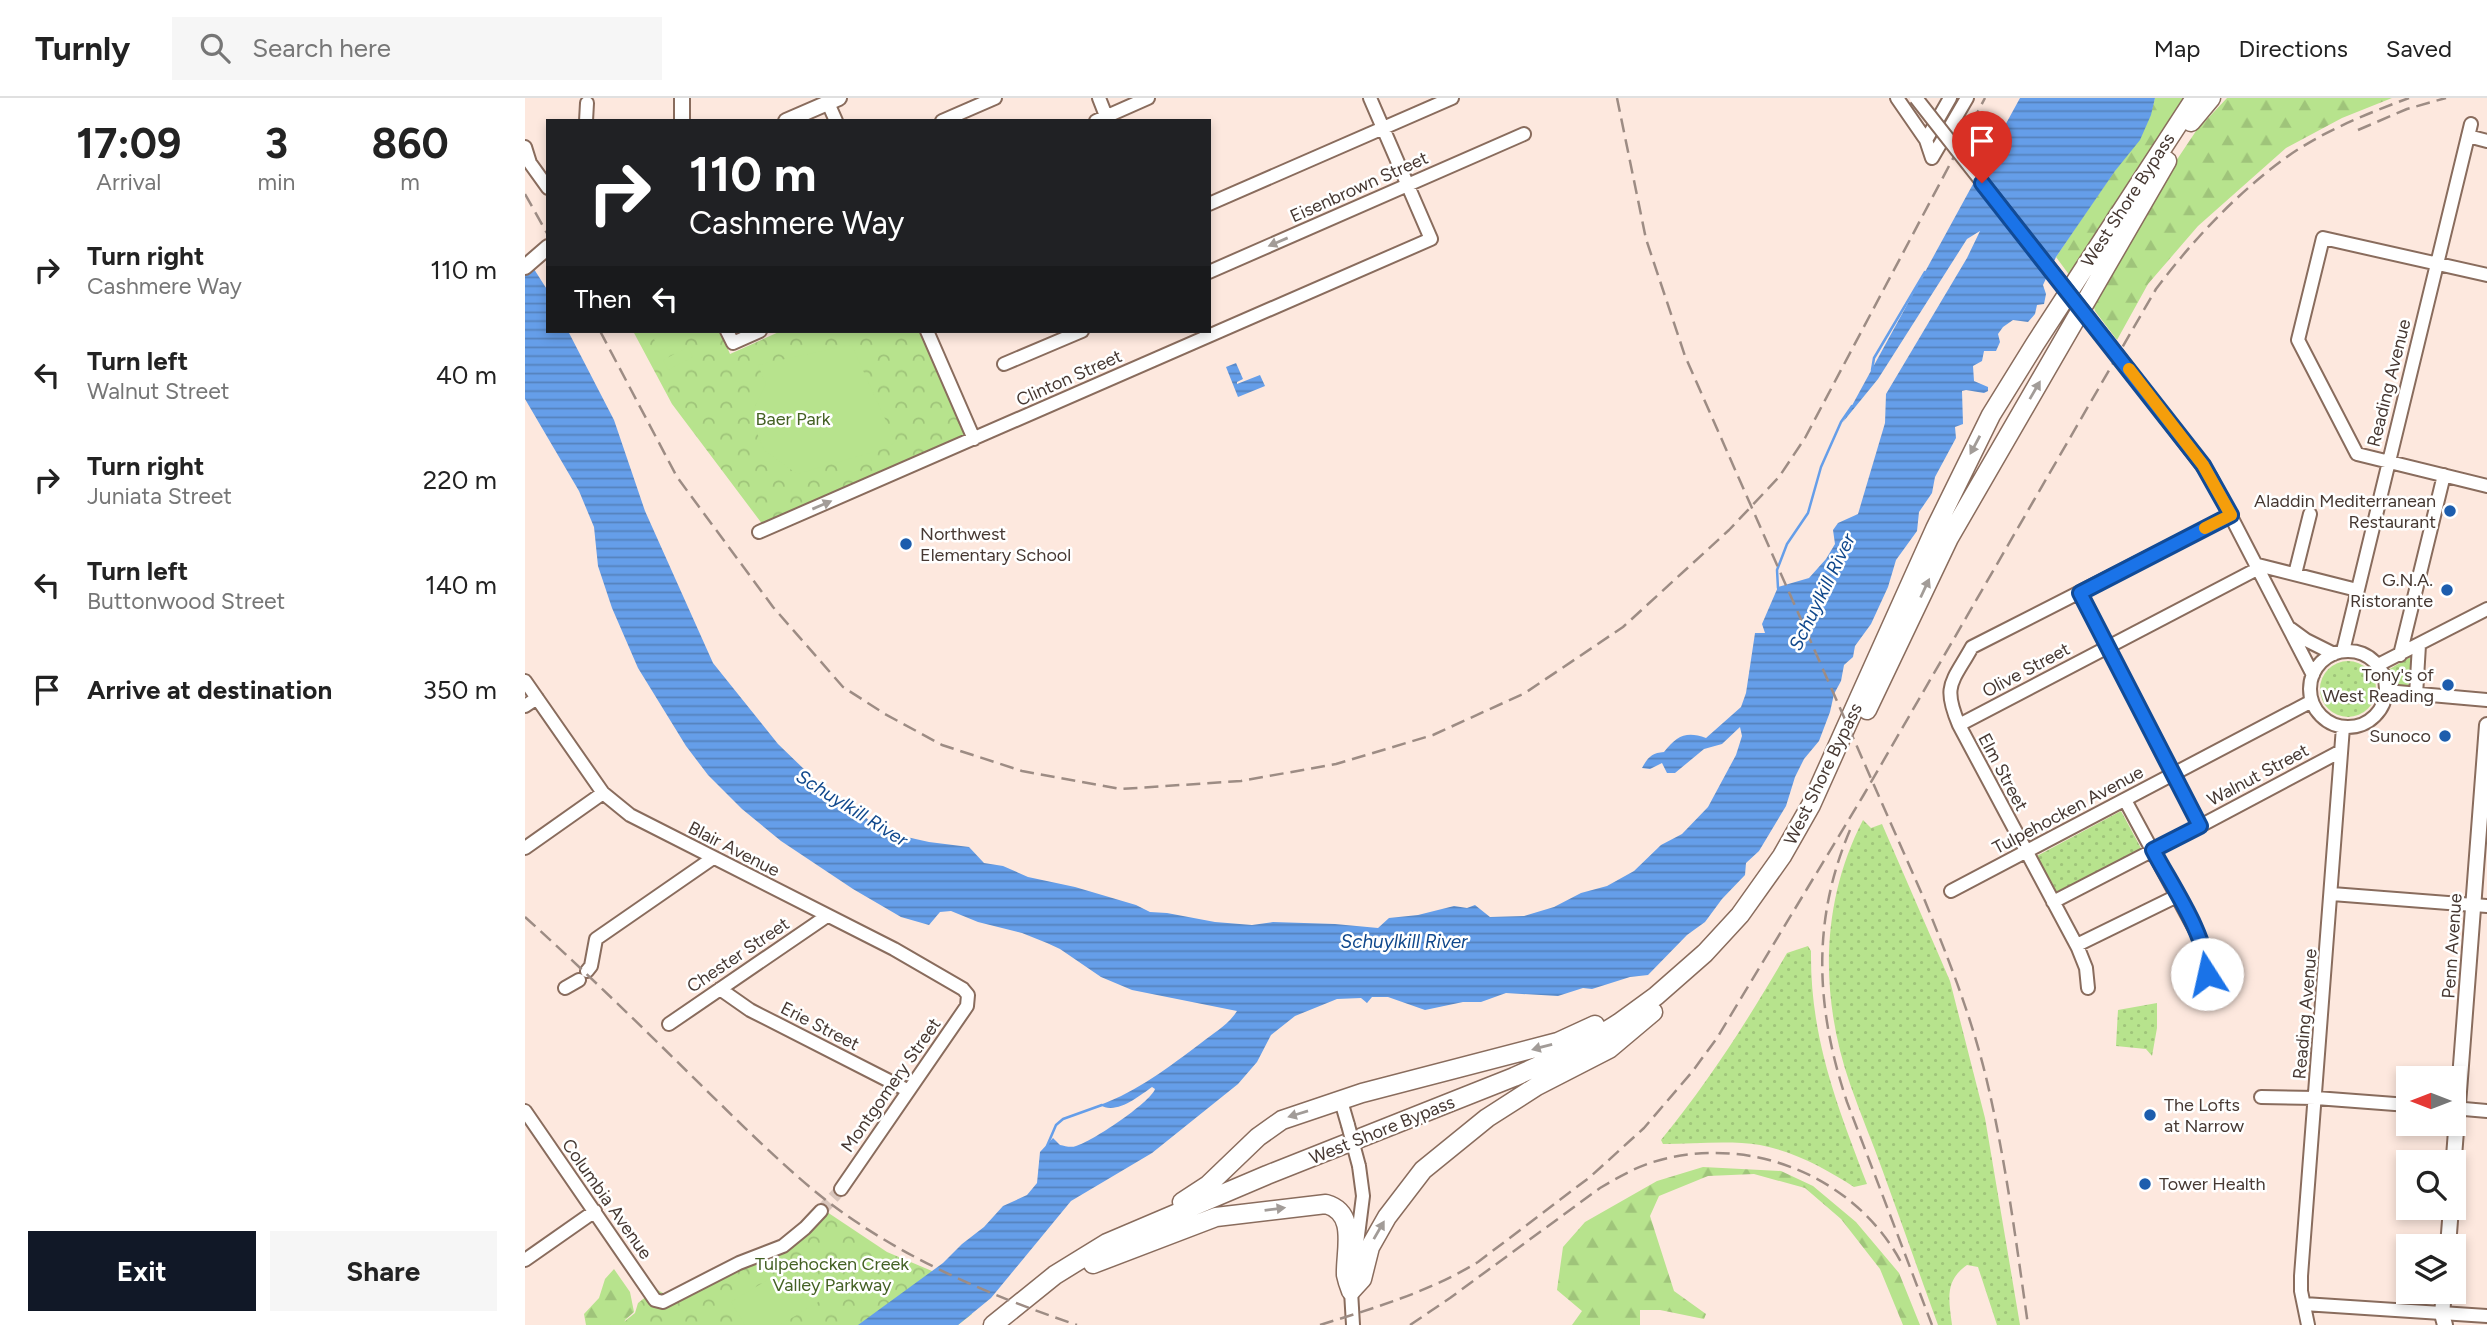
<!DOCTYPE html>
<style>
body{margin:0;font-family:Figtree,sans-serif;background:#f6f6f6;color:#222;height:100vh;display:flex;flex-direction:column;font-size:26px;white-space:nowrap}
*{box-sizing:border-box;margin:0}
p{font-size:23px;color:#767676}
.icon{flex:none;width:38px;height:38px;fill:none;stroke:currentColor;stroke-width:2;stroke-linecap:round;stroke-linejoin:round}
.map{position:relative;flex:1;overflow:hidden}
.panel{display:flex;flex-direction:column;background:#fff;width:525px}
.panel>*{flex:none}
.top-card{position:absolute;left:21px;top:21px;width:665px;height:214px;border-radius:0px;box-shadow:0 4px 10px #0003;background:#202124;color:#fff;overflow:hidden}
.needle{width:46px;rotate:270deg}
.tools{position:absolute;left:1871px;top:968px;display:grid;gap:14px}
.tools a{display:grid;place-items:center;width:70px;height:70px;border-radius:0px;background:#fff;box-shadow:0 4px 10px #0003;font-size:35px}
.pin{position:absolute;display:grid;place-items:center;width:60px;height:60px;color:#fff;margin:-72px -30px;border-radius:50% 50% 50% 0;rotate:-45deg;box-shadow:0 0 7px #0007}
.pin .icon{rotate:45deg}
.me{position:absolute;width:77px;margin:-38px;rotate:350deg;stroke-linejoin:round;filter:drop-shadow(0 0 5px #0008)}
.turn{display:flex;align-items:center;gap:24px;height:147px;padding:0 28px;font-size:32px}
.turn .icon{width:91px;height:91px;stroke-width:2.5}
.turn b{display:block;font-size:49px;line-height:60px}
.then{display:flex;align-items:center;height:66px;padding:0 28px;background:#0003;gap:14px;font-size:26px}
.eta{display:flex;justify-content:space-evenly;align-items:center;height:119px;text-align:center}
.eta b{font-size:42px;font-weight:700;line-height:49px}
.primary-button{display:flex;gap:14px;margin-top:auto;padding:14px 28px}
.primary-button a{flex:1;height:80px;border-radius:0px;background:#111827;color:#fff;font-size:28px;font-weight:700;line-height:80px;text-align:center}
.primary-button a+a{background:#f6f6f6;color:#222}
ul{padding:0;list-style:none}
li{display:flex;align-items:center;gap:21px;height:105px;padding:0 28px}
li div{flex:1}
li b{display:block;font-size:26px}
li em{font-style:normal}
header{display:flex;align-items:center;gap:42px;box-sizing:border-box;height:98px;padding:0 35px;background:#fff;border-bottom:2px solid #e0e0e0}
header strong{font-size:33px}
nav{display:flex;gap:38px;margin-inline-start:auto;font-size:24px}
.search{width:490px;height:63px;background:#f6f6f6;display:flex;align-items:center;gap:18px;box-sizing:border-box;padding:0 24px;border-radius:0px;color:#767676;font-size:26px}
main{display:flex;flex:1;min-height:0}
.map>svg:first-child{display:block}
</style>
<header>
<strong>Turnly</strong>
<div class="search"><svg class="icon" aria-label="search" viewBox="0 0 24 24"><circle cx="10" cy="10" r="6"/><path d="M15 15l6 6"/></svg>Search here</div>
<nav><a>Map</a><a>Directions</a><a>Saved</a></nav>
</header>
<main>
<section class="panel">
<div class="eta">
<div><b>17:09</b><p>Arrival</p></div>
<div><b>3</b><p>min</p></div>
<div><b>860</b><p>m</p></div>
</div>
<ul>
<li><svg class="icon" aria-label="right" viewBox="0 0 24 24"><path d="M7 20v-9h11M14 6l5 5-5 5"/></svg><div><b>Turn right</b><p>Cashmere Way</p></div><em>110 m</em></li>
<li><svg class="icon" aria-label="left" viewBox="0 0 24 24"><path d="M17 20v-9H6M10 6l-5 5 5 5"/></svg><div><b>Turn left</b><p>Walnut Street</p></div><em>40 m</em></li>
<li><svg class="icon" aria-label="right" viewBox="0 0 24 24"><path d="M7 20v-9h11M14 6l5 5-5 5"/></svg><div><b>Turn right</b><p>Juniata Street</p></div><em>220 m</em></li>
<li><svg class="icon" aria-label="left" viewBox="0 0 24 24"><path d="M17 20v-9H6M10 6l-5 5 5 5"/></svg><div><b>Turn left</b><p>Buttonwood Street</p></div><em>140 m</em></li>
<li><svg class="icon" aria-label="arrive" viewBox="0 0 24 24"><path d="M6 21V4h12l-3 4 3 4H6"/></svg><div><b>Arrive at destination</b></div><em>350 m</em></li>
</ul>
<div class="primary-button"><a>Exit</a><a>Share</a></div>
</section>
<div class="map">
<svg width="1962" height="1227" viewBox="0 0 1962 1227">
<defs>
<pattern id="grass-dots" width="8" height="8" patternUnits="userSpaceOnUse" patternTransform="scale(1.75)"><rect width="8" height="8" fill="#b7e38d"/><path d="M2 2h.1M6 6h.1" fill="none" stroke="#9fc47a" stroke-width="1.8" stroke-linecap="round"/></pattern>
<pattern id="forest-firs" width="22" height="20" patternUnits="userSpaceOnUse" patternTransform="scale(1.75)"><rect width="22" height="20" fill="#b7e38d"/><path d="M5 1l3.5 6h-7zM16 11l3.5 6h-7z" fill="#9fc47a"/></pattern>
<pattern id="park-crowns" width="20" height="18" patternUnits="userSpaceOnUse" patternTransform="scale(1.75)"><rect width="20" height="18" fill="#b7e38d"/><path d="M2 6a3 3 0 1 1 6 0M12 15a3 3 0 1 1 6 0" fill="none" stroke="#9fc47a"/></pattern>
<pattern id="water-rules" width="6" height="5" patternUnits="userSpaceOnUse" patternTransform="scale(1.75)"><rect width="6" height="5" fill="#659ee9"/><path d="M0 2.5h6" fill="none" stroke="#5582bd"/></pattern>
</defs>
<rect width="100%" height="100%" fill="#fde8de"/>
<path fill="url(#grass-dots)" d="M1889 557 1888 589 1866 586 1861 573Z
M1795 591a28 28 0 1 1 56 0a28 28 0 1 1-56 0Z
M1596 713 1617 752 1531 797 1510 759Z
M1338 722 1346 730 1357 726 1425 883 1460 1020 1495 1227H1472L1453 1169 1442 1167C1419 1183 1424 1202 1427 1227H1413C1394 1175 1376 1123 1357 1071 1347 1043 1335 1015 1325 986 1295 899 1295 805 1338 722Z
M1283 848 1286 853C1285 940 1312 1007 1342 1086L1329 1089C1302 1071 1268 1053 1235 1047 1204 1042 1170 1046 1138 1046L1136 1042C1185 982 1223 922 1262 855Z
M1632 905V930L1627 958 1621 951 1591 948 1593 912Z"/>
<path fill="url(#forest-firs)" d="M1630 0H1661L1545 178 1531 159C1550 131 1569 102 1589 74 1609 46 1621 37 1630 0Z
M1702 0H1867L1817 20 1761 50 1673 128 1623 186 1592 242 1570 213 1568 206 1629 96 1671 33Z
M1178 1069 1256 1073 1288 1088 1331 1124 1374 1175 1395 1227H1378L1355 1171 1316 1121 1280 1090 1229 1076 1183 1078 1134 1098 1125 1118 1149 1193 1181 1216 1179 1221 1135 1212H1115V1227H1047L1057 1213 1032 1192 1038 1149 1060 1124 1132 1083Z
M89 1171 105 1194 109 1214 100 1222 99 1227H61L59 1216 74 1200 80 1181Z"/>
<path fill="url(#park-crowns)" d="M108 233H195L205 256 256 233H396L441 340 238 427 147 306Z
M302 1114 362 1154 407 1173 447 1216 433 1227H95L110 1215 113 1205 131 1191 150 1202 204 1174 260 1152Z"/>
<path fill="#b7e38d" d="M146 233H158L161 240 135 253 129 241Z
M324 247 327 248 370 343 365 349 272 376 239 352 225 318 241 286 233 267Z
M163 249 168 259 143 272 138 262Z
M282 1158 305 1197 255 1227H220L206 1204Z"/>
<path fill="url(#water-rules)" d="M1495 0H1630L1626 17 1615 42 1590 73 1531 159 1518 187 1521 196 1519 206 1512 207 1510 216 1503 224 1488 222 1478 229 1473 236 1475 244 1471 253H1459L1457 263 1448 268 1449 283 1463 289V293L1459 295 1441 292 1437 293 1438 326 1430 329 1431 340 1410 379 1407 395 1394 414 1392 433 1371 462 1363 489 1346 526 1330 548 1328 559 1319 567 1316 583 1309 596 1305 614 1294 643 1279 661 1270 679 1261 708 1234 753 1221 765 1220 777 1197 801 1180 824 1162 837 1123 877 1105 879 1067 891 1058 890 1033 898 981 895 956 904H938L900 912 863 899H847L842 905 836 900 812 901 770 918 746 937 732 964 713 986 627 1055 546 1103 466 1200 433 1227H333L418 1165 437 1146 459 1129 478 1108 502 1097 512 1085 515 1054 528 1040 535 1047C540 1048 546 1050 551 1048 566 1044 625 1005 630 991L627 989C613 999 591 1017 575 1007 613 993 644 969 676 945 690 934 703 927 712 913L607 892 576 879 535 851 522 845 497 835 453 824 426 813 415 814 404 827 376 819 328 791 256 743 217 711 183 677 161 648 113 570 87 510 73 468 69 429 54 393 0 301V157L23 193V233H43L89 322 120 413 188 565 253 646 312 703 338 717 349 727 368 736 404 744 444 749 459 765 478 768 503 779 550 789 611 807 625 814 642 815 690 824 727 827 748 824 810 826 853 830 864 820 893 817 929 808 942 810 950 807 965 819 999 818 1029 809 1056 795 1082 788 1109 773 1136 747 1157 736 1183 709 1211 657 1217 638 1215 629 1197 646 1179 651 1150 675H1142L1137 665 1125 671 1117 670C1123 659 1127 655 1139 654 1152 637 1162 633 1181 640L1216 609 1221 595 1230 535H1240L1237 526 1253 489 1284 480 1301 461 1310 446 1308 432 1313 425 1333 416 1360 325 1361 296 1442 160 1455 133 1442 141 1353 281 1318 324Z
M711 265 718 281 712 284V286L735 277 740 288 713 299 701 269Z"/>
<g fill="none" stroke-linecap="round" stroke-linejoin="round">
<path stroke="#659ee9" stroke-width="2.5" d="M1347 272 1349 260 1400 174
M1253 490 1252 472 1262 446 1283 415 1296 369 1316 324 1327 308
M522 1048 531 1027 538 1021 577 1007"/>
<path stroke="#d8c5bc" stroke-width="12" stroke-dasharray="12 6" stroke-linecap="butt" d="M296 1113 316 1091"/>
<defs>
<path id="minor" d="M574 0 583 23
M1372 0 1401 42 1407 60
M303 5 311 23
M61 23 62 5
M417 23 470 0
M571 23 623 0
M1943 38 1962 43
M1401 42 1425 0
M0 49 5 65 23 90
M1407 60 1442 0
M684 106 927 0
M684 174 999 36
M1962 177 1798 140 1773 242 1832 356 1962 388
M202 233 208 245 235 233
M402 233 449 341
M1585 247 1685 378 1788 577
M479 266 557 233
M234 434 906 141 845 0
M1733 467 1832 492
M1770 476 1785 416
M1555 495 1675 728 1816 653
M1766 531 1781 542 1809 556
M1818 553 1946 26
M1785 591a38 38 0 1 1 76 0a38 38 0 1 1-76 0Z
M1875 557 1919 377
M1853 567 1962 511
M0 583 78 695 105 717 369 851 438 891 443 897 442 908 316 1091
M1861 593 1962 602
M1891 597 1894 547
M0 608 12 600
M1434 627 1734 470
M1600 702 1674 839 1682 865 1681 892
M0 750 78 695
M1426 793 1787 603
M1807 796 1962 808
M1528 804 1675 728
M1552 847 1652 798
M62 873 66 868 71 841 188 760
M40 890 54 882
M1563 890 1561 870 1553 850 1434 627C1417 587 1427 585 1447 549L1706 417
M195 891 225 912 382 992
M144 926 302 818
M1736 999 1791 1000 1883 1007
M816 1003 823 1027
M1928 1010 1962 1013
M0 1013 130 1202 138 1204 214 1165 258 1148 280 1130 296 1113
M0 1162 70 1113
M1779 1206 1962 1218
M828 1227 826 1193 838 1098 834 1068
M1783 1227 1776 1193V1178L1818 629"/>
<path id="major" d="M157 23V0
M261 23 314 0
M0 169 23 149
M1928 1072 1962 627
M1923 1148 1926 1110
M1919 1194 1917 1216 1920 1227"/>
<path id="highway" d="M1666 24 1686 0
M1342 612 1424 440 1642 63
M657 1104 683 1087 733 1039 757 1022 837 995 1033 944 1070 927
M568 1166 691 1119 801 1106C833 1115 820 1153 821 1177 822 1182 824 1188 826 1193
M826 1193 837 1181 845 1149 862 1119 898 1072 962 1020 1012 988 1084 951 1128 914
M468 1227 530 1177 582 1145 742 1077 989 979 1057 948 1094 925 1131 898 1180 855 1215 817 1257 758 1286 707 1410 431 1466 317 1510 246 1670 0"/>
</defs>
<use href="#minor" stroke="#896c5d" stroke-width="16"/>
<use href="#major" stroke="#896c5d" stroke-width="18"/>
<use href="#highway" stroke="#896c5d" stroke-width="21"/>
<use href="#minor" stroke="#fff" stroke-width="12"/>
<use href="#major" stroke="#fff" stroke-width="14"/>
<use href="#highway" stroke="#fff" stroke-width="18"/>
<path stroke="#9d8c84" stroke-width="2.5" stroke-dasharray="14 7" stroke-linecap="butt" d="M1092 0 1121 141 1160 258 1400 803C1423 860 1445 915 1460 975 1480 1057 1491 1143 1503 1227
M1833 32 1882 11 1921 0
M0 96 23 137
M75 233 152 379 248 509 318 589 360 616 417 647 497 673 596 691 716 683 811 666 908 637 1000 595 1098 529 1204 432 1254 379 1280 340 1460 0
M1325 732C1286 824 1291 911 1322 1004L1407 1227
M0 819C62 875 121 933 180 991 218 1028 256 1066 297 1099 372 1158 463 1197 552 1227
M795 1227C849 1210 904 1194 953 1164L1065 1079 1119 1030 1167 974 1192 940 1338 698 1631 191C1668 142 1710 97 1759 61 1796 34 1841 16 1884 0
M885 1227 925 1200 1075 1090C1092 1080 1109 1070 1128 1064 1222 1035 1329 1077 1376 1164"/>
<defs>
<path id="minor-bridge" d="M1391 0 1585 247
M823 1027 834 1068"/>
</defs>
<use href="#minor-bridge" stroke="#896c5d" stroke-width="16" stroke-linecap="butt"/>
<use href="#minor-bridge" stroke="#fff" stroke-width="12"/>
</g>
<defs><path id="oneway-solid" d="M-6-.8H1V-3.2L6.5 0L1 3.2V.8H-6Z" transform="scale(1.75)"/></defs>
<g fill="#a29c98">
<use href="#oneway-solid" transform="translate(753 144) rotate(157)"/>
<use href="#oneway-solid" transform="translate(1510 292) rotate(-60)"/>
<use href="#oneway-solid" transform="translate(1450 347) rotate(118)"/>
<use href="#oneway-solid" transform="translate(297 407) rotate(-23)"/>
<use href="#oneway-solid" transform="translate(1400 490) rotate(-65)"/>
<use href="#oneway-solid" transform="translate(1017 949) rotate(165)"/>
<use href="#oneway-solid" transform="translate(773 1016) rotate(163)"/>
<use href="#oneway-solid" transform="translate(750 1111) rotate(-7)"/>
<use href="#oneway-solid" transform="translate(854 1132) rotate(-60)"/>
</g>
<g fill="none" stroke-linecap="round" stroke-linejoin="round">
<defs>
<path id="route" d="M1457 85 1678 367 1706 417 1555 495 1675 728 1628 752C1646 787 1682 837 1682 876"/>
</defs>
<use href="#route" stroke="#114b97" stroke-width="18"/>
<use href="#route" stroke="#1a73e8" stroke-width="12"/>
<path stroke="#f59e0b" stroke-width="12" d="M1604 271 1678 367 1706 417 1680 430"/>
</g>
<g fill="#1d5dad" stroke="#fff" stroke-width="2.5">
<circle cx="1925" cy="413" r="7"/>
<circle cx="381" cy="446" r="7"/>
<circle cx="1922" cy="492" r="7"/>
<circle cx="1923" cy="587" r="7"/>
<circle cx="1920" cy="638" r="7"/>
<circle cx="1625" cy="1017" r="7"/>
<circle cx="1620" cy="1086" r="7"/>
</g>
<g text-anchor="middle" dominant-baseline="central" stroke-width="5" stroke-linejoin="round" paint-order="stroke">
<g font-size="18" fill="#463832" stroke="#fff">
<text transform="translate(834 89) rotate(-24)">Eisenbrown Street</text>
<text transform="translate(1603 102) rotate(-57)">West Shore Bypass</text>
<text transform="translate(544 280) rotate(-24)">Clinton Street</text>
<text transform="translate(1864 285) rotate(-76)">Reading Avenue</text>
<text transform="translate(1501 572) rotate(-28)">Olive Street</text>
<text transform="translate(1478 674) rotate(62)">Elm Street</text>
<text transform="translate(1298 676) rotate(-64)">West Shore Bypass</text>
<text transform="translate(1733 677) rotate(-28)">Walnut Street</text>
<text transform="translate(1543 712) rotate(-28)">Tulpehocken Avenue</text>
<text transform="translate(209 751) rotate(27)">Blair Avenue</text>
<text transform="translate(1927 848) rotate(-86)">Penn Avenue</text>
<text transform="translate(213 857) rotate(-34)">Chester Street</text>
<text transform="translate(1780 916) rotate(-85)">Reading Avenue</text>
<text transform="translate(295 928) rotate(27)">Erie Street</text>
<text transform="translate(366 987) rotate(-55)">Montgomery Street</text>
<text transform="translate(857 1032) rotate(-22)">West Shore Bypass</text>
<text transform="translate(82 1101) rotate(55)">Columbia Avenue</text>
</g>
<g font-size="18" fill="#446124" stroke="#fff">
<text x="268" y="321">Baer Park</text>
<text x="307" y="1166">Tulpehocken Creek<tspan x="307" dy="21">Valley Parkway</tspan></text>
</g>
<g font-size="18" fill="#463832" stroke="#fff" text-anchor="end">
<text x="1911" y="403">Aladdin Mediterranean<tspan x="1911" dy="21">Restaurant</tspan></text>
<text x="395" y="436" text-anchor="start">Northwest<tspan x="395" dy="21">Elementary School</tspan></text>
<text x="1908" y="482">G.N.A.<tspan x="1908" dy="21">Ristorante</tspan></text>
<text x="1909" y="577">Tony's of<tspan x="1909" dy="21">West Reading</tspan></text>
<text x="1906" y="638">Sunoco</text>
<text x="1639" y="1007" text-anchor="start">The Lofts<tspan x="1639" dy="21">at Narrow</tspan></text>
<text x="1634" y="1086" text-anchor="start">Tower Health</text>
</g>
<g font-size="19" font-style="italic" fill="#10488c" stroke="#fff">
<text transform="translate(1297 494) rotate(-64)">Schuylkill River</text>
<text transform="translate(327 710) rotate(32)">Schuylkill River</text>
<text x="879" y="843">Schuylkill River</text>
</g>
</g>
</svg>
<div class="tools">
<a><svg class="needle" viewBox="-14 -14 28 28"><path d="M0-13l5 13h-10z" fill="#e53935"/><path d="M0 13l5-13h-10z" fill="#767676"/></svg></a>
<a><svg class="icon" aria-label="search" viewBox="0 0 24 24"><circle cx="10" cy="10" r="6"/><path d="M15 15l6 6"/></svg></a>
<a><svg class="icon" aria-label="layers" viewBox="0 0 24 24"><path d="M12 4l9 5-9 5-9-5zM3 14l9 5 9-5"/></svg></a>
</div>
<div class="pin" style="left:1457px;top:85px;background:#d93025"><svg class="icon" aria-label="arrive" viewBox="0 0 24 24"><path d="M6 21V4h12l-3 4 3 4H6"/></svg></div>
<svg class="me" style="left:1682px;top:876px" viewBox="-20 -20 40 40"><circle r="19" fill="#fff"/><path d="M0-13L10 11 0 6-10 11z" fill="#1a73e8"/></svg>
<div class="top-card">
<div class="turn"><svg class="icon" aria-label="right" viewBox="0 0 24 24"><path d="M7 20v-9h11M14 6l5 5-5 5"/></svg><div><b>110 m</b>Cashmere Way</div></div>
<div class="then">Then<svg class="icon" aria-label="left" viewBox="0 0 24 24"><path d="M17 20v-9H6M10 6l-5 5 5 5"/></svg></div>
</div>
</div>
</main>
